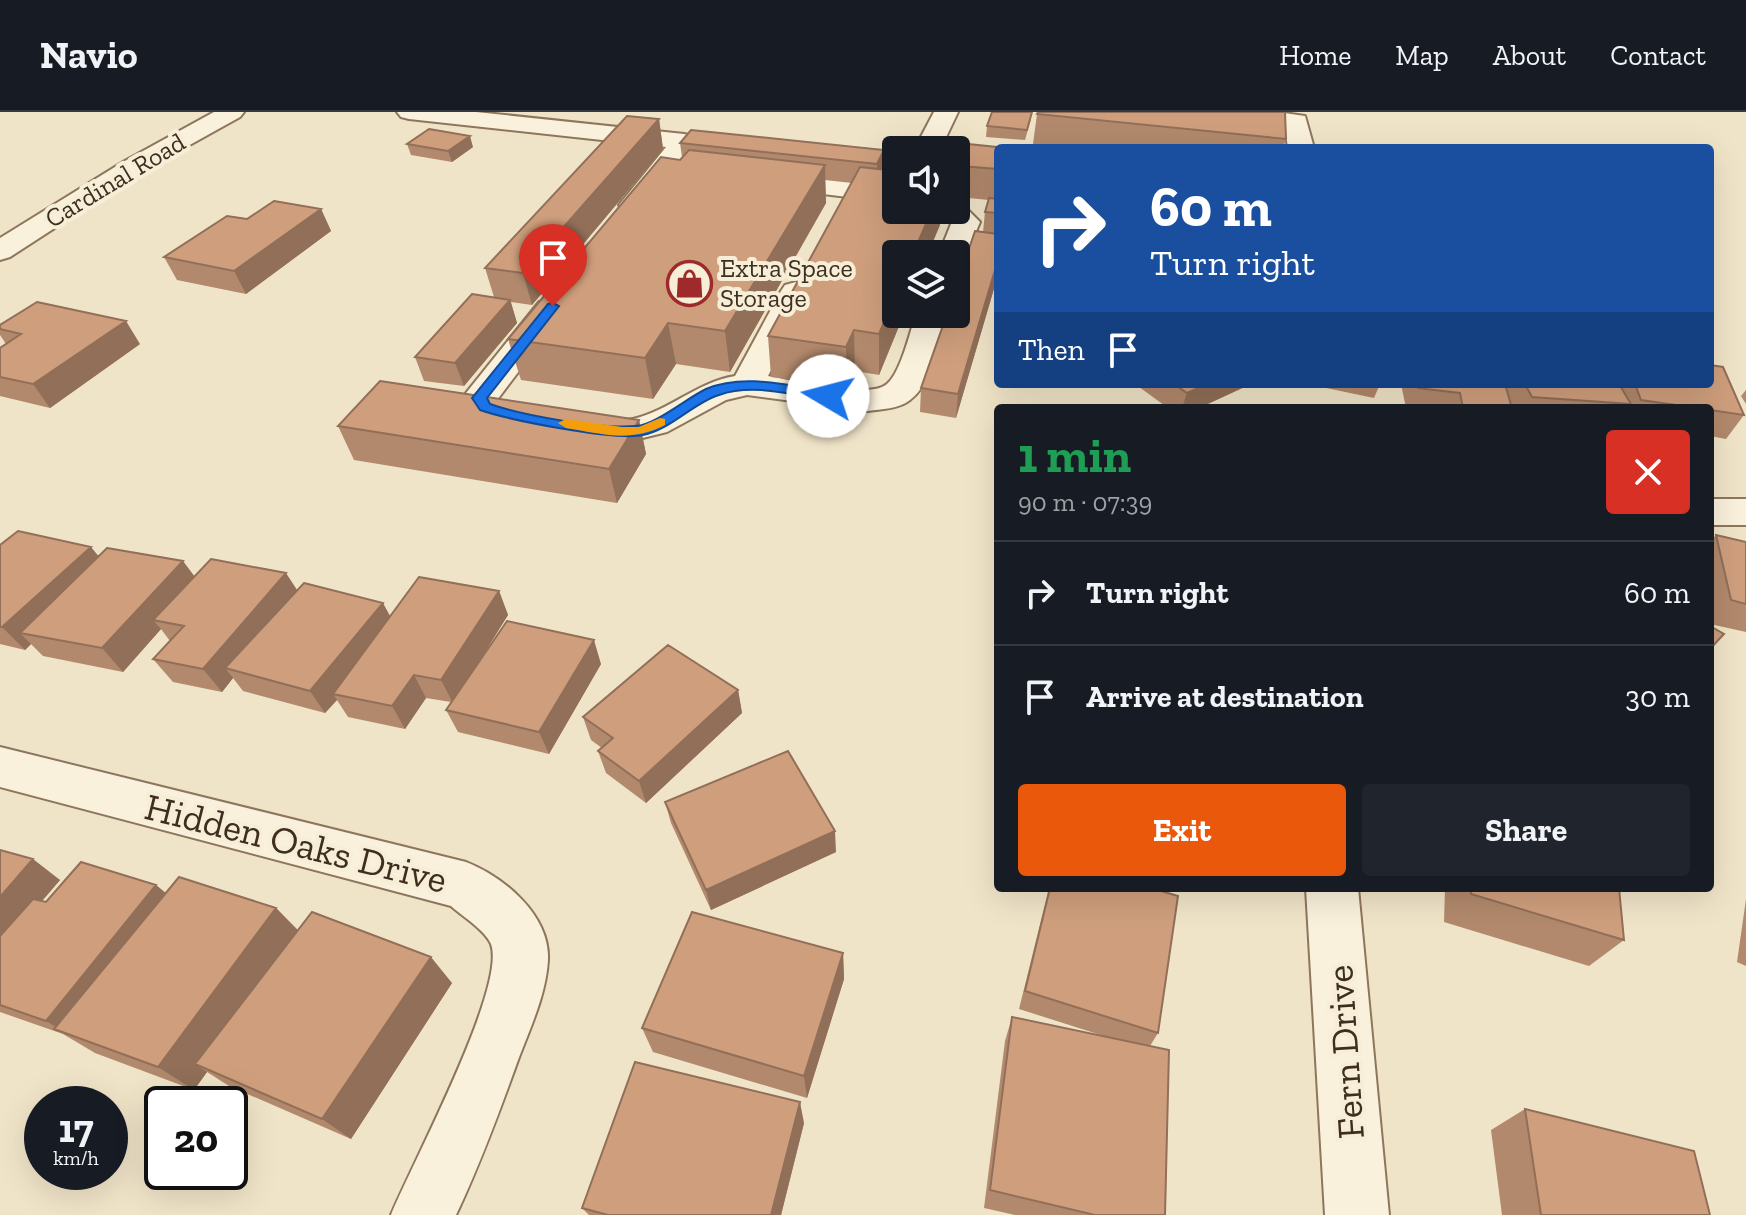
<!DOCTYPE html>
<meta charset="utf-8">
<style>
body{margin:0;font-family:"Zilla Slab",serif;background:#20242c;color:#f1f3f6;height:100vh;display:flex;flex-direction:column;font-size:30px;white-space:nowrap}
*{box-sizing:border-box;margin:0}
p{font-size:26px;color:#9ea1a6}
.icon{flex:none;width:44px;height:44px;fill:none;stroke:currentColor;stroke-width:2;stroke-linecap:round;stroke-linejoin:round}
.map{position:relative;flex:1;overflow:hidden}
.drawer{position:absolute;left:994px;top:292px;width:720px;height:488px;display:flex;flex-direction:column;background:#171b24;border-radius:8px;box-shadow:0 8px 32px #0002}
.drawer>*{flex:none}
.banner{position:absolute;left:994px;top:32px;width:720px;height:244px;border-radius:8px;box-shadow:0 8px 32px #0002;background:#1a4fa0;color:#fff;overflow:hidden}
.fabs{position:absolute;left:882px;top:24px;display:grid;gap:16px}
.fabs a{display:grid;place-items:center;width:88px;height:88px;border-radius:8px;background:#171b24;box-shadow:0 8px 32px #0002;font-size:40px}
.speed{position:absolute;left:24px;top:974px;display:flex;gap:16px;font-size:40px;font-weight:700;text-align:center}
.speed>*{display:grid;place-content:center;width:104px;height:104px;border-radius:50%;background:#171b24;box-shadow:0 8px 32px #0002;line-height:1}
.speed small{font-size:20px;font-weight:400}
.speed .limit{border:4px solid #111;border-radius:12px;background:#fff;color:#111}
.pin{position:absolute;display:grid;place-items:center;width:68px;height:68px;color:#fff;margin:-82px -34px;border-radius:50% 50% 50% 0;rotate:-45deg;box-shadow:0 0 8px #0007}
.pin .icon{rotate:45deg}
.me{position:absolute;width:88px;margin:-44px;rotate:278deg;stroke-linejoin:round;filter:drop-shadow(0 0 6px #0008)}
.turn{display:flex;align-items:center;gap:28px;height:168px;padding:0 24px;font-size:36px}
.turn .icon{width:104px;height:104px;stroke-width:2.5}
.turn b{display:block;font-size:56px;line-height:68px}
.then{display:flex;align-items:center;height:76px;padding:0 24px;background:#0003;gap:16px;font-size:30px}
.round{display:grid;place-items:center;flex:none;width:84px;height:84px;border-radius:8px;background:#20242c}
.overview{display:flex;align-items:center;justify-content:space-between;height:136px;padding:0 24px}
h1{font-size:48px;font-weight:700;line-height:60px;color:#1e9e55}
.button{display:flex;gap:16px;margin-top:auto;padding:16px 24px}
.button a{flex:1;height:92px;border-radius:8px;background:#ea580c;color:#fff;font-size:32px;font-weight:700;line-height:92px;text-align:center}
.button a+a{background:#20242c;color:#f1f3f6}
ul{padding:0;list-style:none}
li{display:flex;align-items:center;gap:24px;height:104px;padding:0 24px;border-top:2px solid #363941}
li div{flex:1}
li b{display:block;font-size:30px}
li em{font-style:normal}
header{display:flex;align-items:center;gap:48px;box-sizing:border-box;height:112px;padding:0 40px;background:#171b24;border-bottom:2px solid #363941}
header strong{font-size:38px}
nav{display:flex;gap:44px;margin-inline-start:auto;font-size:28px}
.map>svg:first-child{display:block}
</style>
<header>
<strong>Navio</strong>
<nav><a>Home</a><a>Map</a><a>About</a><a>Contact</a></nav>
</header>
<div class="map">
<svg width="1746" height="1103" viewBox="0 0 1746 1103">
<rect width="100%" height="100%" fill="#f0e4c8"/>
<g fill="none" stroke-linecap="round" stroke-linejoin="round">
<defs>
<path id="minor" d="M214 0H244L240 5 141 60 10 145 0 148V126L123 50Z
M397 0H476L684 22 693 24 696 29 643 99H623L619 93 666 35 409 7 401 5Z
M934 0H958L940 38H914Z
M1187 0H1277L1305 4 1314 36H1288L1285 15 1199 7 1191 5Z
M826 35 896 41V57L817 48 813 43 817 38Z
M956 41 998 45V61L956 57Z
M767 60 896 75V91L758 74 754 68 758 62Z
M956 91 962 92 980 110 964 148 956 150V142H939L951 112 938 98H956Z
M796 170 807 173 811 179 768 264C792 268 869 288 887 272 901 260 910 220 916 202H948C939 227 933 271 910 288 899 297 881 297 868 299L747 283 726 288 667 320 622 331 492 309 473 302 462 286 539 190 550 188 561 190 566 197 497 288 510 292C540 297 607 313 633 307 669 299 697 270 735 264L781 179 785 173Z
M1710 387H1746V413H1710Z
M0 635 466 750C504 765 550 803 548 848 546 883 530 916 518 948 499 1001 480 1052 456 1103H391C411 1054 507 875 491 832 485 818 462 804 451 794L0 675Z
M1306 776H1358L1389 1103H1325Z"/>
</defs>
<use href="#minor" stroke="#8d765c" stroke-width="4"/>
<use href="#minor" fill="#faf1dc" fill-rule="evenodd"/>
</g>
<path fill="#b2896c" d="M1037 2 1286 27 1283 36H1073L1033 32Z
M659 7 663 37 532 193 511 190 517 211 464 274 424 269 415 245 494 185 485 156Z
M1031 7 1025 28 986 25 987 14Z
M680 31 884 38V58L896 98H940V113L896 202H904L879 263 855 259 847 276 771 265 768 224 852 71 825 68 826 91 730 260 676 252 653 287 521 268 508 227 680 48 682 45Z
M407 32 473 35 452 50 411 43Z
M998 36V163L956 306 920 300 921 276 983 120 985 100 989 88 958 85 960 54Z
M321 97 331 119 246 182 177 168 164 145 247 107Z
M0 213 140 232 50 296 0 284V235L6 232 0 223Z
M1135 272H1251L1199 296H1168Z
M1307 272H1380L1374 286Z
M1401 272H1710L1744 303 1726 327 1710 324V296H1406Z
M1746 278V292L1741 284Z
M639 308 646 342 617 391 354 348 338 314Z
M1716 423 1746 430V520L1710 512V430Z
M0 432 99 444 194 465 297 478 390 504 499 479 508 503 475 556 601 552 549 642 458 620 446 598 451 590 426 586 405 617 348 605 337 588 325 601 243 579 233 566 222 580 173 570 153 547 170 529 161 517 123 560 43 544 31 532 25 538 0 532Z
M738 578 742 601 646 691 606 661 598 639 602 636 591 628 583 605Z
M665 690 836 740 711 798 671 711Z
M0 738 60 768 42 789 46 790 156 773 166 781 276 796 298 818 452 871 351 1027 229 974 207 960 194 978 95 941 63 922 0 900Z
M1049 776H1151L1158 921 1150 934 1165 1103H1015L984 1096 1005 929 1012 905 1107 925 1019 897Z
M1445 776H1619L1624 828 1589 854 1444 810Z
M1746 787V854L1737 850Z
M843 841 844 867 807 986 653 940 642 916Z
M1525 997 1710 1103H1502L1491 1018Z
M804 1011 781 1103H589L582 1096Z"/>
<path fill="#916f58" d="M659 7 663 37 532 193 523 161Z
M470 24 473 35 452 50 448 39Z
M884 38V59L877 73V52Z
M825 53 826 91 730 260 725 219Z
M321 97 331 119 246 182 234 159Z
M932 98H940V113L928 142H913Z
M998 148V163L956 306 958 282Z
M896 183V202H904L879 263V222Z
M510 188 517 211 464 274 455 251Z
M126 209 140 232 50 296 33 272Z
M668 211 676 252 653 287 645 246Z
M854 218 855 259 847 276 846 235Z
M1207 272H1251L1199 296H1182L1187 281Z
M639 308 646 342 617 391 609 357Z
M91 435 110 458 20 521 31 532 25 538 2 515Z
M183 449 201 473 153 508 161 517 123 560 102 536Z
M286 461 301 484 225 556 233 566 222 580 203 557Z
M499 479 508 503 453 591 441 568Z
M383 491 396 515 333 582 337 588 325 601 310 579Z
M594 528 601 552 549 642 539 620Z
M414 563 426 586 405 617 392 594Z
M738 578 742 601 646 691 639 669Z
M835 719 836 740 711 798 706 778Z
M33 747 60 768 0 838V785Z
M156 773 179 793 68 922 46 909Z
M276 796 303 824 195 952 207 960 194 978 158 955Z
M843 841 844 867 807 986 804 964Z
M431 845 452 871 351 1027 322 1007Z
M800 990 804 1011 781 1103H771Z"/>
<path fill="#cf9f7d" stroke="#916f58" stroke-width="2" d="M992 0H1032L1027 18 987 14Z
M1038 0H1285L1286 27 1037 2Z
M627 4 659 7 523 161 485 156Z
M429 17 470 24 448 39 407 32Z
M691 18 884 38 877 52 680 31Z
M968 32 1007 36H998V57L960 54Z
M689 38 825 53 725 219 668 211 645 246 508 227 661 45 680 48Z
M860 55 896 59V98H932L913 142H896V183L879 222 854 218 846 235 768 224Z
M989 86 998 87V101L985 100Z
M274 89 321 97 234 159 164 145 227 104 247 107Z
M975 119 998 122V148L958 282 921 276 947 202H956V175Z
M472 182 510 188 455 251 415 245Z
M37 190 126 209 33 272 0 265V236L21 222 0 217V213Z
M1710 253 1723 255 1744 303 1710 298V296H1697L1641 288 1635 272H1710Z
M380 269 639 308 609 357 338 314Z
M1174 272H1207L1187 281Z
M1417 272H1505L1512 296H1463L1460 281 1418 276Z
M1525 272H1619L1631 292 1532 285Z
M18 419 91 435 2 515H0V433Z
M1716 423 1746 430V492L1731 488Z
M107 436 183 449 102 536 20 521Z
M211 447 286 461 203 557 153 547 184 514 153 508Z
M419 465 499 479 441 568 414 563 392 594 333 582Z
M304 471 383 491 310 579 225 556Z
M507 509 594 528 539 620 446 598Z
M1710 514 1724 522 1710 537Z
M668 533 738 578 639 669 598 639 613 626 583 605Z
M788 639 835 719 706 778 665 690Z
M0 738 33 747 0 785Z
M81 750 156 773 46 909 0 893V824L33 787 46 790Z
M179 765 276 796 158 955 54 917Z
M1050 776H1151L1178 784 1158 921 1025 879Z
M1471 776H1619L1624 828 1471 782Z
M312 800 431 845 322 1007 195 952Z
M692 800 843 841 804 964 642 916Z
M1012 905 1169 938 1165 1103H1095L990 1078Z
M635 950 800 990 771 1103H608L582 1096Z
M1525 997 1694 1039 1710 1103H1541Z"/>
<path fill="#1a73e8" stroke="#114b97" stroke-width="2" d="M553 191 559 194 487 286 490 292C524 304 600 317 636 314 655 313 687 286 706 277 744 261 789 274 828 279L835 284 828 288C793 283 753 271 719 283 693 291 670 318 643 323 614 329 509 308 480 298L472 286 548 192Z"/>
<path fill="#f59e0b" d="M660 306 665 307V313C630 331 603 322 566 316L558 311 566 307 622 315H639Z"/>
<defs>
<symbol id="shop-ring" viewBox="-11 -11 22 22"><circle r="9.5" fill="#f7eed8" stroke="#9e2a2b" stroke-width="1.5"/><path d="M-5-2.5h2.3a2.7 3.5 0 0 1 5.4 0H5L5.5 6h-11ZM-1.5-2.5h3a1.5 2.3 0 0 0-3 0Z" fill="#9e2a2b"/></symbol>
</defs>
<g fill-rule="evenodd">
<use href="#shop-ring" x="664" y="146" width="51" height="51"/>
</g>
<g text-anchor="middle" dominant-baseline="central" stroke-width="8" stroke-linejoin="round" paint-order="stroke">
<g font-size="26" fill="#3d2e20" stroke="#f7eed8">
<text transform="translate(115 68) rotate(-31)">Cardinal Road</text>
</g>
<g font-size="26" fill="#3d2e20" stroke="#f7eed8" text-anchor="start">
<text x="720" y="156">Extra Space<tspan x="720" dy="30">Storage</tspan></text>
</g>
<g font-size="38" fill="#3d2e20" stroke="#f7eed8">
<text transform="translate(296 731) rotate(14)">Hidden Oaks Drive</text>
<text transform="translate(1345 940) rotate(-94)">Fern Drive</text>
</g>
</g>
</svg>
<div class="fabs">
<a><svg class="icon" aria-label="sound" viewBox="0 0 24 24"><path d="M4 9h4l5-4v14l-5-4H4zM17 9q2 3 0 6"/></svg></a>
<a><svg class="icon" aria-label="layers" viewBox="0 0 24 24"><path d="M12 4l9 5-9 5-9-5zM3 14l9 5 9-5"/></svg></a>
</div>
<div class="speed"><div>17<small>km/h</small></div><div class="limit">20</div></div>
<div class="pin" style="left:553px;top:194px;background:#d93025"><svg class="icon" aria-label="arrive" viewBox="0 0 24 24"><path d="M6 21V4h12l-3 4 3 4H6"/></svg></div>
<svg class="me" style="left:828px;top:284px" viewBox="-20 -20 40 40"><circle r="19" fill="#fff"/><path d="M0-13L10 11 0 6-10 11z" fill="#1a73e8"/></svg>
<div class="banner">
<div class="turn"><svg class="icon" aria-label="right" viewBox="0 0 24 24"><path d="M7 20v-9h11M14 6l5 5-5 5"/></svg><div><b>60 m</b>Turn right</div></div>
<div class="then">Then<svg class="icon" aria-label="arrive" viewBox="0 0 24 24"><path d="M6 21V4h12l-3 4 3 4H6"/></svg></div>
</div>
<section class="drawer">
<div class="overview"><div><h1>1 min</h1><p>90 m · 07:39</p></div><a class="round" style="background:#d93025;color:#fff"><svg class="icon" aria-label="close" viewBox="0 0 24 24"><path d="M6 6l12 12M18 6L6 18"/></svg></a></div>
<ul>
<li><svg class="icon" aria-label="right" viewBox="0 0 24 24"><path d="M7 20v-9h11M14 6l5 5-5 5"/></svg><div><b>Turn right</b></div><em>60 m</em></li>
<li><svg class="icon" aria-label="arrive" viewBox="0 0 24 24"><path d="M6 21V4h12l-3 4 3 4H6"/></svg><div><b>Arrive at destination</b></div><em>30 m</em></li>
</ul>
<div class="button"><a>Exit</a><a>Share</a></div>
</section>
</div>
